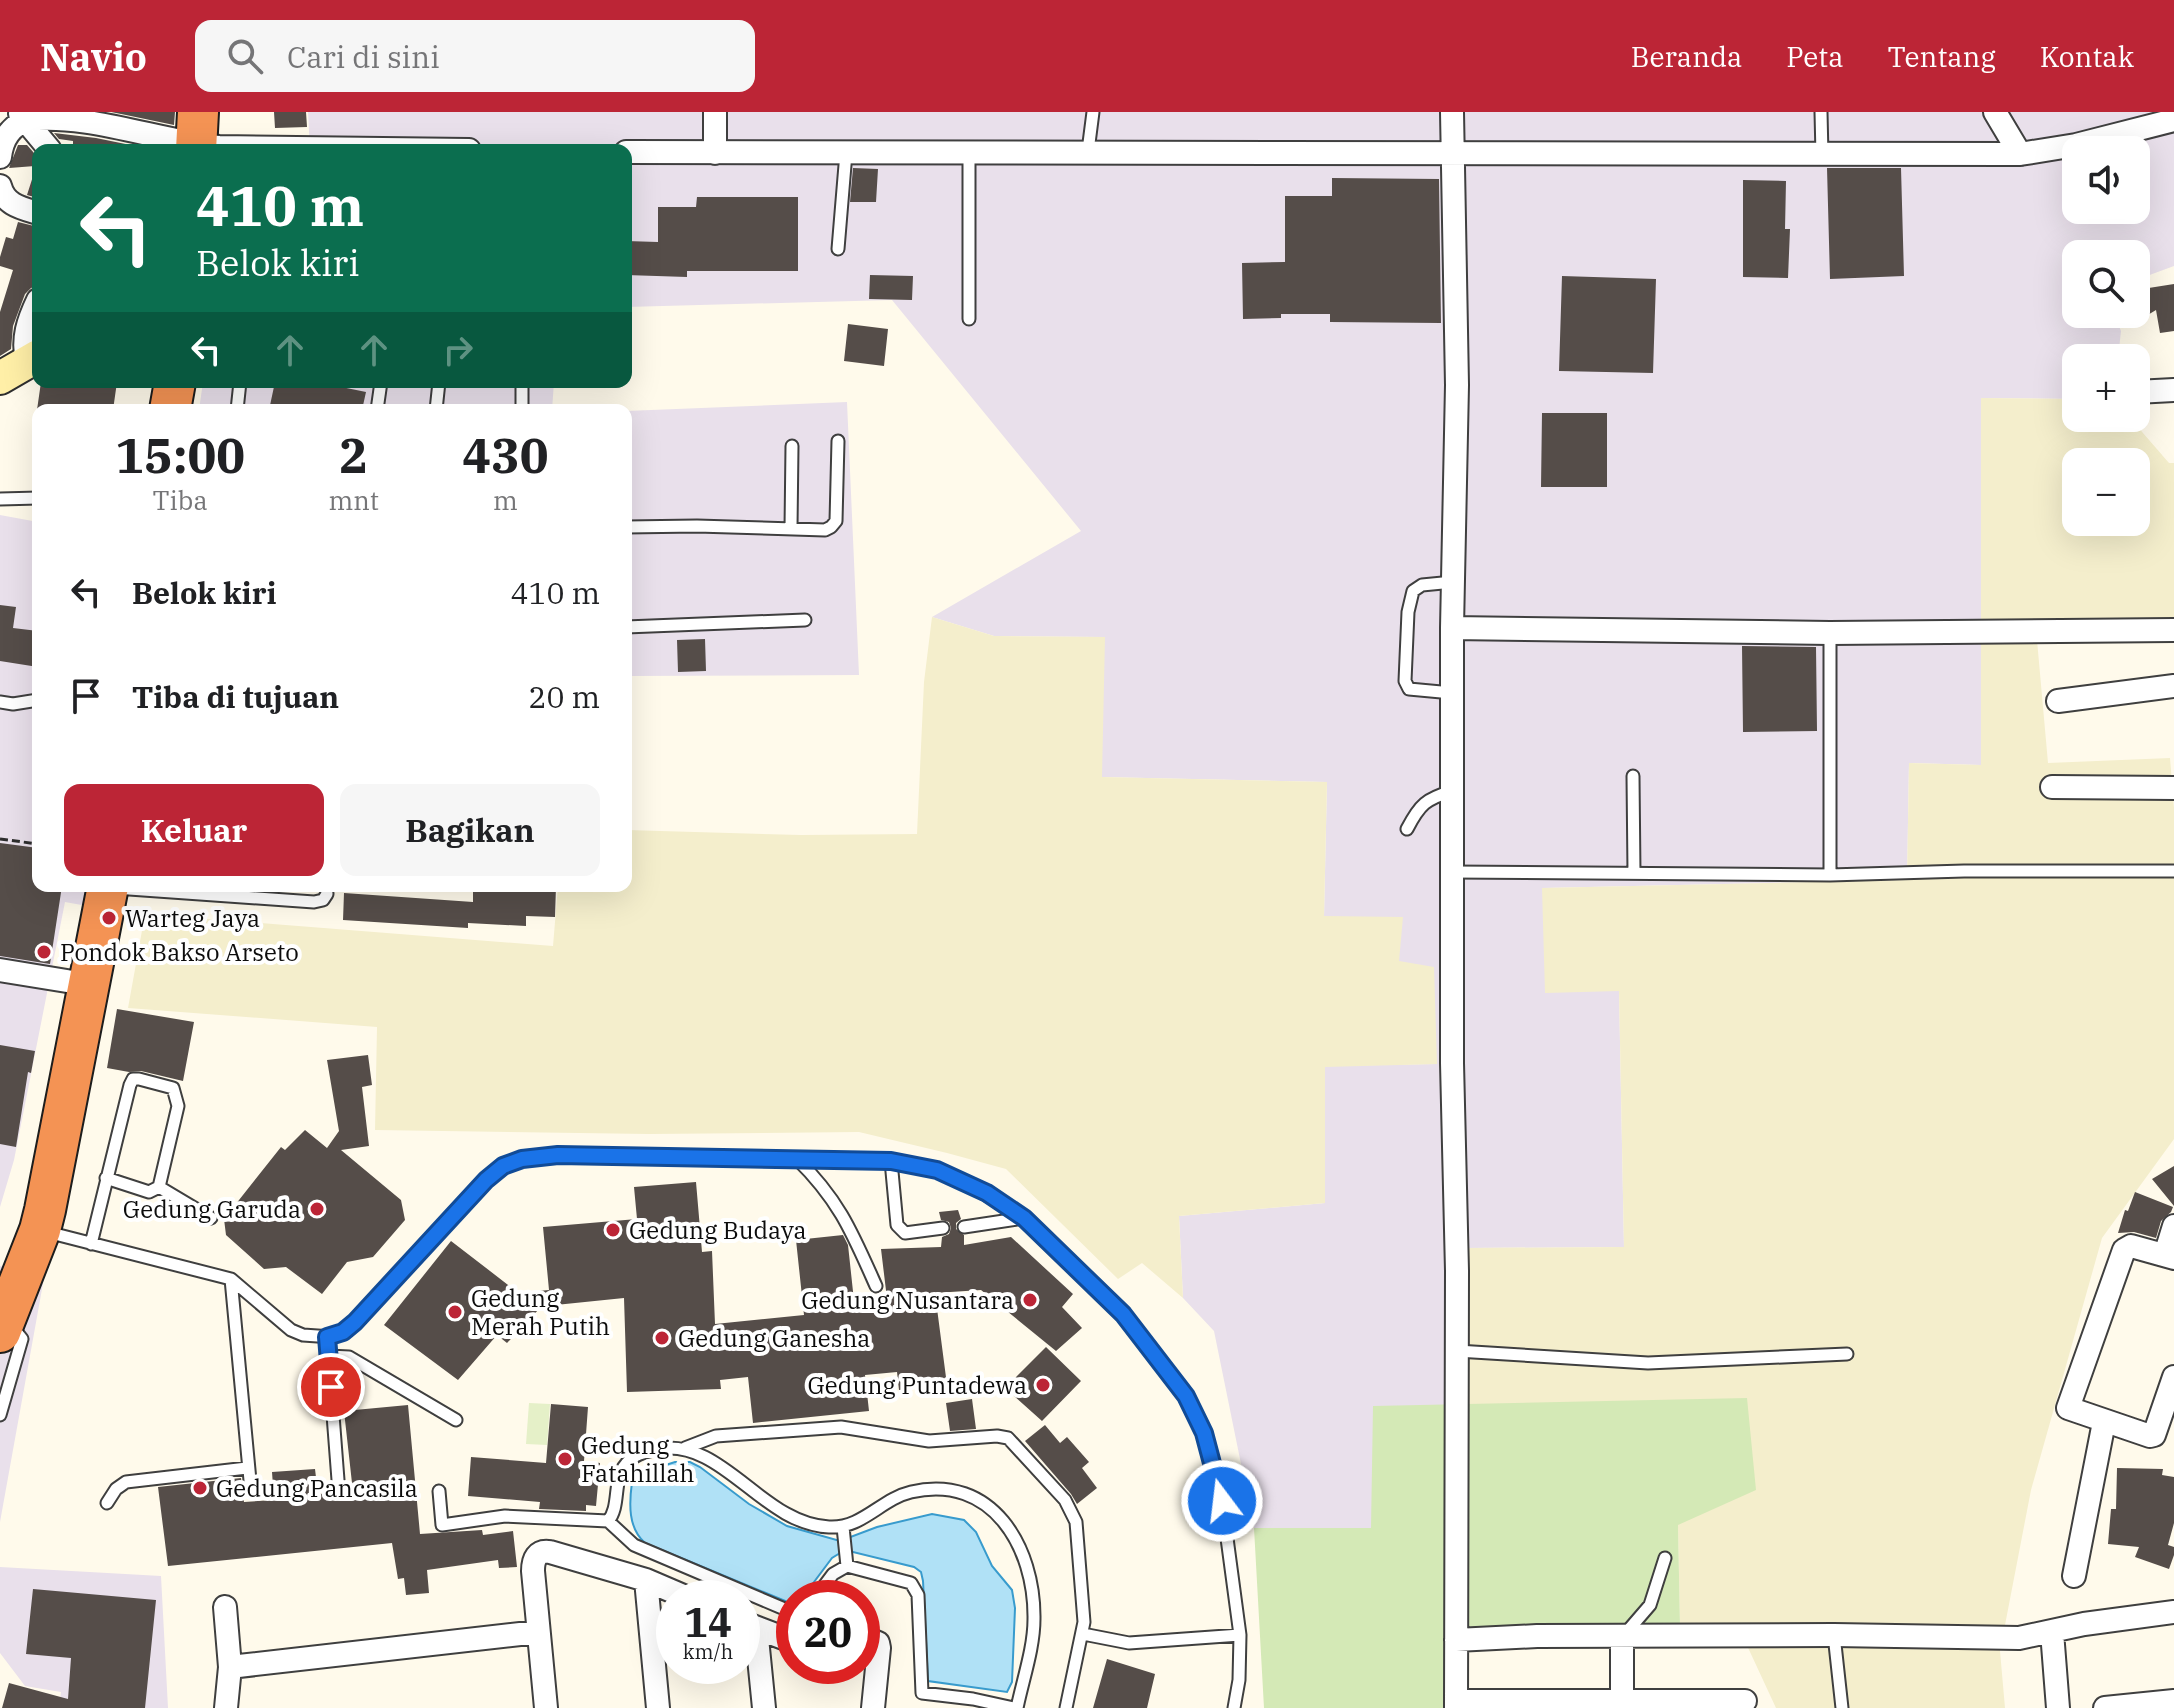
<!DOCTYPE html>
<html lang="id">
<meta charset="utf-8">
<style>
body{margin:0;font-family:"IBM Plex Serif",serif;background:#f6f6f6;color:#202124;height:100vh;display:flex;flex-direction:column;font-size:30px;white-space:nowrap}
*{box-sizing:border-box;margin:0}
p{font-size:26px;color:#757577}
.icon{flex:none;width:44px;height:44px;fill:none;stroke:currentColor;stroke-width:2;stroke-linecap:round;stroke-linejoin:round}
.map{position:relative;flex:1;overflow:hidden}
.side{position:absolute;left:32px;top:292px;width:600px;height:488px;display:flex;flex-direction:column;background:#fff;border-radius:16px;box-shadow:0 8px 32px #0002}
.side>*{flex:none}
.banner{position:absolute;left:32px;top:32px;width:600px;height:244px;border-radius:16px;box-shadow:0 8px 32px #0002;background:#0b6e4f;color:#fff;overflow:hidden}
.controls{position:absolute;left:2062px;top:24px;display:grid;gap:16px}
.controls a{display:grid;place-items:center;width:88px;height:88px;border-radius:16px;background:#fff;box-shadow:0 8px 32px #0002;font-size:40px}
.speed{position:absolute;left:656px;top:1468px;display:flex;gap:16px;font-size:40px;font-weight:700;text-align:center}
.speed>*{display:grid;place-content:center;width:104px;height:104px;border-radius:50%;background:#fff;box-shadow:0 8px 32px #0002;line-height:1}
.speed small{font-size:20px;font-weight:400}
.speed .limit{border:12px solid #d22;background:#fff;color:#111}
.pin{position:absolute;display:grid;place-items:center;width:68px;height:68px;color:#fff;margin:-34px;border:4px solid #fff;border-radius:50%;box-shadow:0 2px 8px #0007}
.me{position:absolute;width:88px;margin:-44px;rotate:345deg;stroke-linejoin:round;filter:drop-shadow(0 0 6px #0008)}
.turn{display:flex;align-items:center;gap:28px;height:168px;padding:0 32px;font-size:36px}
.turn .icon{width:104px;height:104px;stroke-width:2.5}
.turn b{display:block;font-size:56px;line-height:68px}
.lanes{display:flex;align-items:center;height:76px;padding:0 32px;background:#0003;justify-content:center;gap:40px;direction:ltr}
.lanes .off{opacity:.35}
.eta{display:flex;justify-content:space-evenly;align-items:center;height:136px;text-align:center}
.eta b{font-size:48px;font-weight:800;line-height:56px}
.cta{display:flex;gap:16px;margin-top:auto;padding:16px 32px}
.cta a{flex:1;height:92px;border-radius:16px;background:#bc2536;color:#fff;font-size:32px;font-weight:800;line-height:92px;text-align:center}
.cta a+a{background:#f6f6f6;color:#202124}
ul{padding:0;list-style:none}
li{display:flex;align-items:center;gap:24px;height:104px;padding:0 32px}
li div{flex:1}
li b{display:block;font-size:30px}
li em{font-style:normal}
header{display:flex;align-items:center;gap:48px;box-sizing:border-box;height:112px;padding:0 40px;background:#bc2536;color:#fff}
header strong{font-size:38px}
nav{display:flex;gap:44px;margin-inline-start:auto;font-size:28px}
.search{width:560px;height:72px;background:#f6f6f6;display:flex;align-items:center;gap:20px;box-sizing:border-box;padding:0 28px;border-radius:16px;color:#757577;font-size:30px}
.map>svg:first-child{display:block}
</style>
<header>
<strong>Navio</strong>
<div class="search"><svg class="icon" aria-label="search" viewBox="0 0 24 24"><circle cx="10" cy="10" r="6"/><path d="M15 15l6 6"/></svg>Cari di sini</div>
<nav><a>Beranda</a><a>Peta</a><a>Tentang</a><a>Kontak</a></nav>
</header>
<div class="map">
<svg width="2174" height="1596" viewBox="0 0 2174 1596">
<rect width="100%" height="100%" fill="#fffaeb"/>
<path fill="#e9e0eb" fill-rule="evenodd" d="M308 0H2174V154L2136 168V142H2076V202H2114L2121 219 2118 246H2076V287L1981 286V653L1909 651 1907 768 1543 776 1619 879 1624 1135 1467 1136V1293L1374 1295 1372 1416H1254L1214 1219 1183 1186 1179 1104 1325 1091V954L1436 952 1399 849 1324 805 1327 670 1101 665 1104 525 994 524 932 505 1081 419 892 188 626 195V38H310ZM2076 38H2136V98H2076Z
M203 270H554L552 298H199Z
M847 290 859 563 626 564V299Z
M0 403 38 410V774H119L115 799 65 790 14 1048 0 1095Z
M0 1154 44 1166 0 1410Z
M0 1455 161 1464 168 1596H59L61 1580 25 1574 0 1541Z"/>
<path fill="#f4eecc" fill-rule="evenodd" d="M1981 286 2076 287V306H2130L2169 351H2174V523L2037 528 2048 651 2170 646 2174 696V1027L2102 1126 2031 1378 2000 1539 2005 1596H1776L1744 1527 1680 1514 1678 1413 1467 1293V1136L1624 1135 1619 879 1545 881 1542 776 1907 768 1909 651 1981 653ZM2076 350H2136V410H2076Z
M932 505 994 524 1105 525 1102 665 1327 670 1324 804 1403 805 1399 849 1434 855 1437 952 1325 955V1091L1179 1104 1183 1186 1142 1151 1118 1167 1006 1057 947 1041 859 1020 649 1022 375 1018 377 915 128 896 145 802 553 834 558 774H626V718L801 723 917 722 924 570Z"/>
<path fill="#d4e9b6" d="M1747 1286 1756 1378 1678 1413 1680 1514 1459 1519 1461 1596H1264L1254 1416H1371L1373 1294Z"/>
<path fill="#e5f0c8" d="M529 1291 550 1292 547 1333 526 1332Z"/>
<path fill="#b0e1f6" stroke="#389bcd" stroke-width="2" d="M675 1350H690L700 1355 749 1392 787 1414 840 1429 877 1415 932 1402 964 1408 976 1420 992 1454 1012 1478 1015 1496 1012 1570 1007 1580 928 1569 923 1469 921 1460 914 1455 845 1438 832 1446 802 1486H794V1490L790 1491 645 1431C628 1416 629 1392 632 1370L641 1361Z"/>
<path fill="#554d49" d="M111 0H175L174 13 126 3Z
M274 0H306L307 15 275 16Z
M54 21 96 26 155 38H73V29L59 27Z
M18 33H27L34 41 35 54 9 56Z
M853 56 878 57 876 90H850Z
M1827 56H1901L1904 164 1830 167Z
M35 58H38V86L27 83Z
M1332 66 1439 67 1441 211 1330 210V202H1281V206L1243 207 1242 151 1285 150V84H1332Z
M1743 68 1786 69 1785 117H1790L1788 166 1743 165Z
M697 85H798V159H687V165L626 163V129L658 130V95H696Z
M18 110 38 115V174L31 176 25 182 13 214 11 237 0 244V200L13 158 0 154V145L6 125 13 127Z
M870 163 913 164 912 188 869 187Z
M1562 164 1656 167 1653 261 1559 259Z
M2174 172V219L2160 221 2156 198 2136 210V178Z
M848 212 888 217 884 254 844 249Z
M41 270H117L113 298H37Z
M275 270H317L366 280 362 298H269Z
M1542 301H1607V375H1541Z
M0 493 16 495 13 516 38 519V555L0 549Z
M705 527 706 559 678 560 677 528Z
M1742 534 1816 535 1817 619 1743 620Z
M0 731 38 736V774H62L50 852 0 844Z
M473 774H556L555 805 526 804V814L468 811V816L343 808 344 781 473 790Z
M117 897 194 910 183 969 141 959 129 960 107 956Z
M0 933 35 939 31 961 28 960 16 1035 0 1032Z
M368 943 372 973 362 975 369 1034 341 1038 401 1088 405 1108 373 1145 347 1150 322 1182 286 1155 264 1157 226 1123 224 1107 281 1035 285 1038 305 1018 327 1036 339 1019 327 948Z
M2174 1054V1094L2152 1067Z
M696 1070 702 1140 712 1139 715 1212 804 1203 796 1128 843 1123 848 1133 855 1198 888 1195 881 1137 941 1135 942 1125 949 1122 951 1116 949 1110 941 1108 939 1100 958 1098 961 1107 956 1111V1117L964 1123V1133L1011 1125 1073 1182 1062 1195 1082 1216 1056 1239 981 1178 935 1181 947 1273 899 1278 897 1260 865 1263 869 1299 753 1311 748 1265 720 1268 721 1277 627 1280 624 1186 536 1195 539 1197 507 1231 497 1223 458 1268 384 1213 451 1129 529 1189 538 1179 549 1178 543 1115 637 1107 634 1075Z
M2135 1080 2173 1095 2171 1100 2161 1109 2156 1126 2134 1120 2118 1121 2125 1098 2128 1099Z
M1046 1235 1081 1269 1042 1309 1005 1276Z
M972 1287 976 1317 950 1319 946 1291Z
M551 1292 588 1295 584 1349 600 1351 596 1394 586 1393V1399L539 1397 540 1390 468 1384 471 1345 546 1351Z
M408 1293 420 1422 482 1418 483 1423 513 1419 517 1455 499 1456 498 1448 427 1458 429 1481 406 1483 404 1466 398 1467 392 1431 168 1454 158 1375 241 1366 244 1390 274 1388 272 1360 315 1357 318 1382 353 1380 344 1299Z
M1045 1313 1060 1331 1067 1325 1089 1350 1082 1356 1097 1376 1077 1392 1071 1382 1025 1329Z
M2117 1356 2163 1357 2162 1363 2174 1365V1411L2168 1433 2174 1435V1443L2169 1457 2135 1445 2139 1435 2108 1432 2111 1397H2116Z
M33 1477 156 1488 145 1596H2L9 1571 68 1587 71 1546 26 1542Z
M1107 1547 1155 1562 1147 1596H1093Z"/>
<g fill="none" stroke-linecap="round" stroke-linejoin="round">
<defs>
<path id="lane" d="M1821 0 1822 43
M1088 39 1093 0
M969 40V207
M838 137 846 41
M522 270V298
M237 298 240 270
M377 298 381 270
M436 298 439 270
M0 387 38 386
M626 415 697 414 825 418 831 415 836 409 838 329
M791 416 792 334
M626 515 805 508
M1830 521V763
M1452 581 1409 577 1405 569 1408 500 1413 479 1422 473 1453 470
M0 590 13 592 38 588
M1633 664 1634 761
M1407 717C1420 692 1426 687 1452 679
M1452 760 1830 763 1964 759H2174
M115 776 314 790 323 788 327 782 326 774
M796 1046C839 1088 852 1120 876 1174
M891 1049 897 1113 905 1121 943 1116
M159 1075 211 1106
M964 1115 1024 1106
M47 1120 231 1167 291 1218 303 1223 332 1225 355 1210 486 1068 503 1054 522 1047 558 1043 891 1049 937 1058 960 1067 1024 1106 1123 1202 1186 1284 1204 1321 1222 1389 1240 1523 1239 1568 1234 1596
M91 1132 130 973 133 967H139L173 976 178 994 159 1075 149 1080 106 1066
M231 1167 251 1379
M327 1225 338 1368
M1457 1239 1648 1251 1847 1242
M329 1244 349 1245 456 1308
M0 1303 22 1227 18 1222 8 1219
M685 1336 716 1324 841 1315 929 1329 997 1324 1008 1326 1065 1388 1076 1410 1084 1510 1066 1596
M439 1379 442 1413 505 1404 608 1409C621 1394 612 1368 626 1352 634 1342 645 1340 658 1337 723 1326 762 1412 829 1415 862 1417 881 1387 911 1380 992 1361 1035 1435 1034 1507 1034 1536 1023 1567 1017 1596
M107 1391 116 1377 126 1370 247 1356
M608 1409 634 1433 794 1501
M843 1415 847 1454
M815 1486 833 1462 847 1454 911 1471 918 1483 922 1581 973 1587 1014 1596
M1083 1522 1129 1531 1240 1523
M1625 1522 1650 1493 1665 1446
M1834 1523 1842 1596"/>
<path id="street" d="M1452 0 1457 273 1452 516V951L1457 1159 1456 1596
M1995 0 2020 42
M20 2 50 38
M626 40 2020 42 2076 33 2174 8
M715 41V0
M0 45C2 28 11 13 28 8 83 0 163 30 219 35L469 38
M0 74C5 93 21 96 38 101
M27 249C22 226 28 209 38 188
M2136 280 2174 278
M1452 516 1830 521 2174 518
M2058 589 2174 574
M2052 675 2174 676
M0 858 73 870
M2165 1143 2174 1114
M2174 1146 2131 1134 2124 1138 2068 1296 2150 1324 2154 1323 2174 1265
M2074 1464 2104 1310
M646 1468 658 1596
M225 1495 230 1555 226 1596
M747 1512 794 1530
M756 1516 764 1596
M2052 1520 2058 1596
M1622 1524V1596
M1456 1528 1537 1524 1834 1523 2019 1526 2084 1512 2174 1500
M862 1529 871 1528 878 1531 879 1536 873 1596
M230 1555 538 1520
M1456 1589H1745
M546 1596 533 1459C533 1447 537 1438 550 1440L646 1468 688 1486
M2105 1596 2174 1589"/>
<path id="secondary" d="M0 266 38 244"/>
<path id="highway" d="M196 38 198 0
M170 298 175 270
M0 1220 40 1118 45 1098 108 774"/>
</defs>
<use href="#lane" stroke="#3f3f3f" stroke-width="15"/>
<use href="#street" stroke="#3f3f3f" stroke-width="26"/>
<use href="#secondary" stroke="#2e2e2e" stroke-width="36"/>
<use href="#highway" stroke="#1d1d1d" stroke-width="44"/>
<path stroke="#2e2e2e" stroke-width="3" stroke-dasharray="8 4" stroke-linecap="butt" d="M0 727 38 732"/>
<use href="#lane" stroke="#fff" stroke-width="11"/>
<use href="#street" stroke="#fff" stroke-width="22"/>
<use href="#secondary" stroke="#ffefa7" stroke-width="32"/>
<use href="#highway" stroke="#f49354" stroke-width="40"/>
</g>
<g fill="none" stroke-linecap="round" stroke-linejoin="round">
<defs>
<path id="route" d="M331 1275 327 1225 343 1220 355 1210 486 1068 503 1054 522 1047 558 1043 891 1049 937 1058 987 1081 1024 1106 1123 1202 1186 1284 1204 1321 1222 1389"/>
</defs>
<use href="#route" stroke="#114b97" stroke-width="20"/>
<use href="#route" stroke="#1a73e8" stroke-width="14"/>
</g>
<g fill="#bc2536" stroke="#fff" stroke-width="3">
<circle cx="109" cy="806" r="8"/>
<circle cx="44" cy="840" r="8"/>
<circle cx="317" cy="1097" r="8"/>
<circle cx="613" cy="1118" r="8"/>
<circle cx="1030" cy="1188" r="8"/>
<circle cx="455" cy="1200" r="8"/>
<circle cx="662" cy="1226" r="8"/>
<circle cx="1043" cy="1273" r="8"/>
<circle cx="565" cy="1347" r="8"/>
<circle cx="200" cy="1376" r="8"/>
</g>
<g text-anchor="middle" dominant-baseline="central" stroke-width="8" stroke-linejoin="round" paint-order="stroke">
<g font-size="24" fill="#0c0c0c" stroke="#fff" text-anchor="start">
<text x="125" y="806">Warteg Jaya</text>
<text x="60" y="840">Pondok Bakso Arseto</text>
<text x="301" y="1097" text-anchor="end">Gedung Garuda</text>
<text x="629" y="1118">Gedung Budaya</text>
<text x="471" y="1186">Gedung<tspan x="471" dy="28">Merah Putih</tspan></text>
<text x="1014" y="1188" text-anchor="end">Gedung Nusantara</text>
<text x="678" y="1226">Gedung Ganesha</text>
<text x="1027" y="1273" text-anchor="end">Gedung Puntadewa</text>
<text x="581" y="1333">Gedung<tspan x="581" dy="28">Fatahillah</tspan></text>
<text x="216" y="1376">Gedung Pancasila</text>
</g>
</g>
</svg>
<div class="controls">
<a><svg class="icon" aria-label="sound" viewBox="0 0 24 24"><path d="M4 9h4l5-4v14l-5-4H4zM17 9q2 3 0 6"/></svg></a>
<a><svg class="icon" aria-label="search" viewBox="0 0 24 24"><circle cx="10" cy="10" r="6"/><path d="M15 15l6 6"/></svg></a>
<a>+</a>
<a>−</a>
</div>
<div class="speed"><div>14<small>km/h</small></div><div class="limit">20</div></div>
<div class="pin" style="left:331px;top:1275px;background:#d93025"><svg class="icon" aria-label="arrive" viewBox="0 0 24 24"><path d="M6 21V4h12l-3 4 3 4H6"/></svg></div>
<svg class="me" style="left:1222px;top:1389px" viewBox="-20 -20 40 40"><circle r="17" fill="#1a73e8" stroke="#fff" stroke-width="3"/><path d="M0-11L8 9 0 5-8 9z" fill="#fff"/></svg>
<div class="banner">
<div class="turn"><svg class="icon" aria-label="left" viewBox="0 0 24 24"><path d="M17 20v-9H6M10 6l-5 5 5 5"/></svg><div><b>410 m</b>Belok kiri</div></div>
<div class="lanes"><svg class="icon" aria-label="left" viewBox="0 0 24 24"><path d="M17 20v-9H6M10 6l-5 5 5 5"/></svg><svg class="icon off" aria-label="ahead" viewBox="0 0 24 24"><path d="M12 20V5M6 11l6-6 6 6"/></svg><svg class="icon off" aria-label="ahead" viewBox="0 0 24 24"><path d="M12 20V5M6 11l6-6 6 6"/></svg><svg class="icon off" aria-label="right" viewBox="0 0 24 24"><path d="M7 20v-9h11M14 6l5 5-5 5"/></svg></div>
</div>
<section class="side">
<div class="eta">
<div><b>15:00</b><p>Tiba</p></div>
<div><b>2</b><p>mnt</p></div>
<div><b>430</b><p>m</p></div>
</div>
<ul>
<li><svg class="icon" aria-label="left" viewBox="0 0 24 24"><path d="M17 20v-9H6M10 6l-5 5 5 5"/></svg><div><b>Belok kiri</b></div><em>410 m</em></li>
<li><svg class="icon" aria-label="arrive" viewBox="0 0 24 24"><path d="M6 21V4h12l-3 4 3 4H6"/></svg><div><b>Tiba di tujuan</b></div><em>20 m</em></li>
</ul>
<div class="cta"><a>Keluar</a><a>Bagikan</a></div>
</section>
</div>
